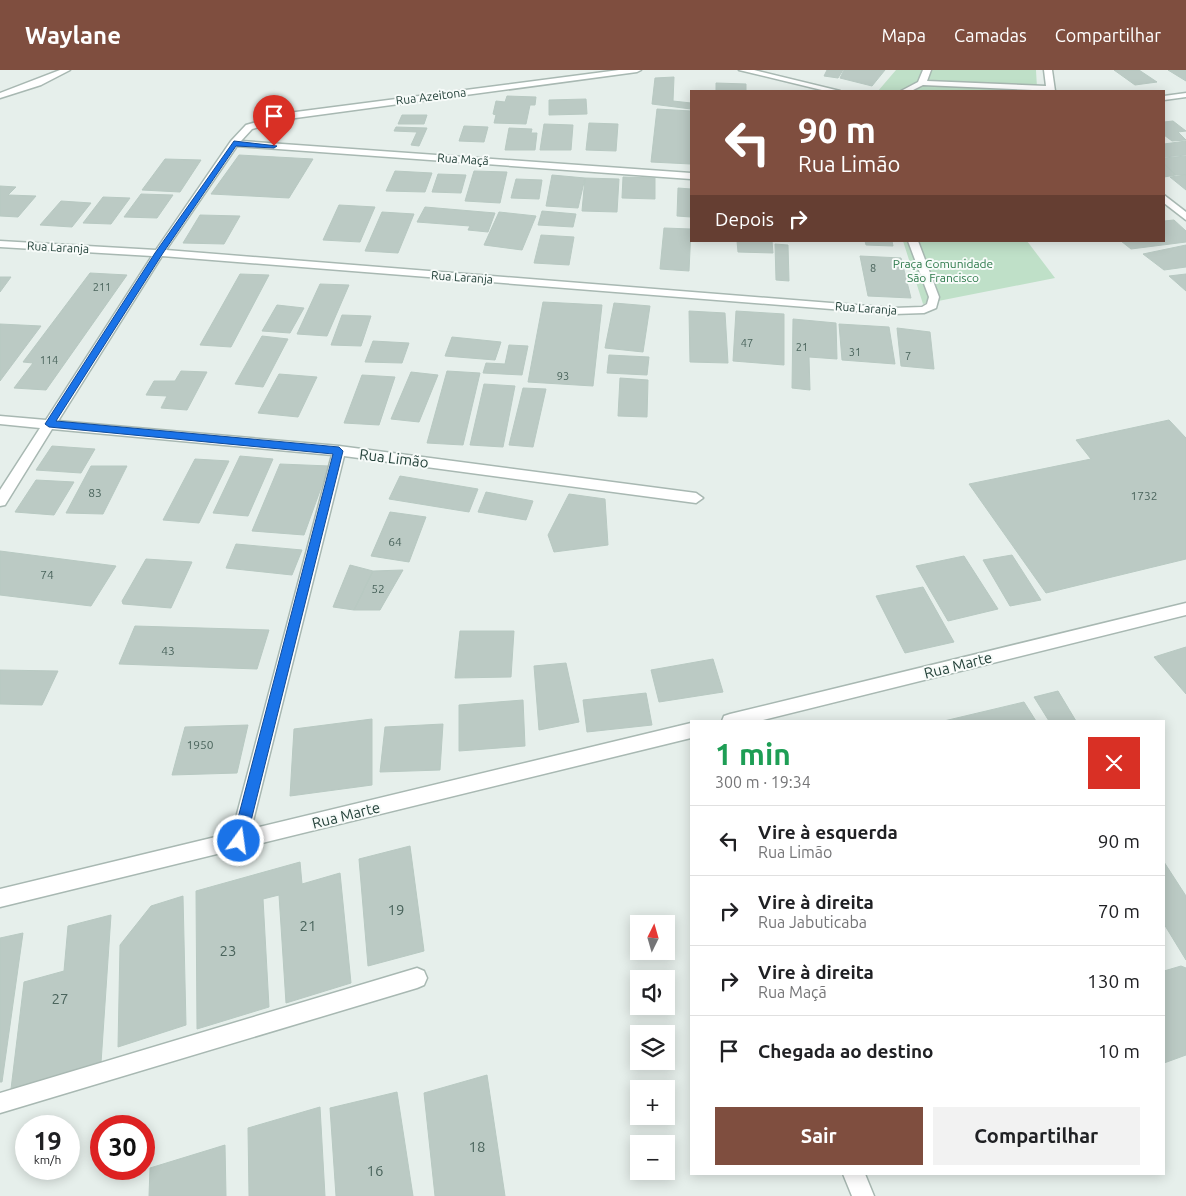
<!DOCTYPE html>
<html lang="pt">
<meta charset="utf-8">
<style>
body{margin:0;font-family:Ubuntu,sans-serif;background:#f2f2f2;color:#202124;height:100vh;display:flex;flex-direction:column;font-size:19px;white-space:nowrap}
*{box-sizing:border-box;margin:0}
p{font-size:16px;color:#757577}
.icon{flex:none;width:28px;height:28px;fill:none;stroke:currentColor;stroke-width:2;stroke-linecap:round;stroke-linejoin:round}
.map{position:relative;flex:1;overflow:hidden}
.side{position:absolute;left:690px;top:650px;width:475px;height:455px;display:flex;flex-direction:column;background:#fff;border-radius:0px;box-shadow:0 2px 12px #0003}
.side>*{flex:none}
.banner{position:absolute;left:690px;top:20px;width:475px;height:152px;border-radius:0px;box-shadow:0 2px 12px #0003;background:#7f4e3f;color:#fff;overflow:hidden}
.needle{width:32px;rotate:5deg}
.controls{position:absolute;left:630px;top:845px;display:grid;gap:10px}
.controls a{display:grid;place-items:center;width:45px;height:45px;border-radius:0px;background:#fff;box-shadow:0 2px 12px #0003;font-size:25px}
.speed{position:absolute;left:15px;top:1045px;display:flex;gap:10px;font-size:25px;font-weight:700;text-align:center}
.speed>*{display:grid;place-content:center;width:65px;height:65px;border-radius:50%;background:#fff;box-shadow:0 2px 12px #0003;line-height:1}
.speed small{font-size:12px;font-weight:400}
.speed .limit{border:8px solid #d22;background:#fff;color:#111}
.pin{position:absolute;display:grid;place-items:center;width:42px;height:42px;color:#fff;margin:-51px -21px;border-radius:50% 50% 50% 0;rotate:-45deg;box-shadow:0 0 5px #0007}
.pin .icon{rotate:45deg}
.me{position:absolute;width:55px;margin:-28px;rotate:14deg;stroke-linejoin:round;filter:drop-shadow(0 0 4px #0008)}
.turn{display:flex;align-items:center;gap:18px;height:105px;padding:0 25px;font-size:22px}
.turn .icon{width:65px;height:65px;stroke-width:2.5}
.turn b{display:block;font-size:35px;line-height:42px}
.then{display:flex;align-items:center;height:48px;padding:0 25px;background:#0003;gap:10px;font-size:19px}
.round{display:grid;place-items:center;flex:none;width:52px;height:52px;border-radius:0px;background:#f2f2f2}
.head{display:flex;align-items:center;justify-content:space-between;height:85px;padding:0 25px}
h1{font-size:30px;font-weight:600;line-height:38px;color:#1e9e55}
.button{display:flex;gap:10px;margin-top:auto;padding:10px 25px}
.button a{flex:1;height:58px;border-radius:0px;background:#7f4e3f;color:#fff;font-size:20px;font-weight:600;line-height:58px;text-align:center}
.button a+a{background:#f2f2f2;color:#202124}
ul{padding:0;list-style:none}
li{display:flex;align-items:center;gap:15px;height:70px;padding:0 25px;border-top:1px solid #e0e0e0}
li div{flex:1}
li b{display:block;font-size:19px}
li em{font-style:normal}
header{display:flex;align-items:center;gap:30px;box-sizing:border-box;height:70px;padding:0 25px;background:#7f4e3f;color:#fff}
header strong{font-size:24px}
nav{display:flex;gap:28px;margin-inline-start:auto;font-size:18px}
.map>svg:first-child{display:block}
</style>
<header>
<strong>Waylane</strong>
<nav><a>Mapa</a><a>Camadas</a><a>Compartilhar</a></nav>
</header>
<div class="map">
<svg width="1186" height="1126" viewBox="0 0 1186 1126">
<rect width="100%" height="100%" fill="#e6efeb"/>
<path fill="#bfe0c8" d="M896 0H1036L1037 18 1040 21H878Z
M903 171H1027L1055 208 923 234Z"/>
<path fill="#bbcac4" stroke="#b8c9c2" d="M827 0H843L838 8 824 6Z
M844 0H885L872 16 840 8Z
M1114 0H1139L1157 12 1135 15Z
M1168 0H1186V11Z
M674 7 673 31 691 33V39L652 34 655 8Z
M716 13 746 14V21H716Z
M507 26 536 27 535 35H530L526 54 494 53 496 45 493 44 496 31 505 32Z
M586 29 587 44 549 45V30Z
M657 39 691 41V94L651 92Z
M402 45H427L424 54H398Z
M1173 51 1186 61 1178 62 1186 70 1172 71 1164 65V52Z
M589 53 618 54 616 81 586 80Z
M544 54 573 55 571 80H540Z
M464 56 488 57 484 72 459 71Z
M396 57 427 58 419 76 411 75 417 62 394 61Z
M509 58 532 59 531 63H537L535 80H505Z
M1186 71V85L1164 87V74Z
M239 85 313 89 289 128 211 124Z
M1186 86V105H1176L1164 94V88Z
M165 89 201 90 180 122 142 120Z
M1164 94 1176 105 1164 107Z
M395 101 432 103 425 122 386 121Z
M474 101 507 102 500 133 465 131Z
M438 104 466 105 461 123 432 122Z
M552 105 585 108 578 138 546 136Z
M1186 105V120L1170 107Z
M623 107 655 108V129L622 128Z
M585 108 619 109 617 142 582 141Z
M516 109 542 110 539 129 511 128Z
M0 116 16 117 8 125 36 126 18 147 0 146Z
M678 118 691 119V147L677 146Z
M141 124 173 125 157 148 124 147Z
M103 127 130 128 111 154 83 153Z
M61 131 91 133 72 157 40 155Z
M339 135 375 137 360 172 323 170Z
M425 137 495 143 488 162 468 160 470 156 417 152Z
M542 141 576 144 573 157 538 155Z
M382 142 414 144 398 183 365 181Z
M499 142 536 146 522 180 484 175Z
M200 145 240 146 224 174 183 173Z
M1174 150 1186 161V172L1131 179 1121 171H1164V151Z
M664 158 691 159 689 201 660 199Z
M541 165 574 167 569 195 534 193Z
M737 171H772L773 183 738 182Z
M865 171H892L893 176 866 175Z
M775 174 788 175 789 211 776 210Z
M1186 175V197L1164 200 1143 184Z
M860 186 901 188 911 228 868 226Z
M90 203 127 205 46 320 14 318 33 293 23 292Z
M240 204 269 205 231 277 200 275Z
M1186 204V221L1169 206Z
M0 207H11L0 222Z
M320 214 349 215 327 266 297 264Z
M543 232 602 235 593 316 528 312Z
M614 233 650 236 643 282 605 278Z
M277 235 304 238 290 263 262 261Z
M689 241 725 243 728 293 690 292Z
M736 241 784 244V295L733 291Z
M342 245 371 246 361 276 331 275Z
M793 249 836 253 837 289 809 287 810 320 792 318Z
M0 254 41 256 0 311Z
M839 254 889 257 895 294 842 290Z
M897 258 930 262 934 299 901 296Z
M262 266 288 269 263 317 235 314Z
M452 267 501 272 495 290 445 286Z
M373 271 409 273 402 293 365 292Z
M509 275 528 276 522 305 483 303 486 293 505 294Z
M609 285 649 287 647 305 607 303Z
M181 301 207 302 187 340 161 338 167 326 146 325 154 311H175Z
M447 301 480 303 463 375 427 373Z
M411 302 438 305 419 352 391 349Z
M279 304 317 307 298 347 258 343Z
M362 305 395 307 379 355 344 353Z
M620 308 648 310 647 347 618 346Z
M484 314 515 316 503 377 470 375Z
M523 318 546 319 533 377 509 375Z
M1169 350 1186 368V489L1046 523 969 414 1091 389 1076 370Z
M52 376 95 379 81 403 36 400Z
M240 386 273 389 248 446 213 443Z
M195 389 229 391 199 453 163 450Z
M280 394 329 396 304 465 252 461Z
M91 396H127L103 444 66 443Z
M400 406 478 419 469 442 389 429Z
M36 410 74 412 54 445 15 442Z
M486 422 533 431 526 450 478 442Z
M569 424 605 429 608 475 554 482 548 465Z
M390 442 426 447 409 492 371 486Z
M236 474 302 480 292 505 226 498Z
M0 481 116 496 91 536 0 525Z
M1012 485 1041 530 1010 536 983 490Z
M964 486 998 539 948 551 916 496Z
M146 489 192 492 171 538 123 534 122 531Z
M350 495 373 501 354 540 333 537Z
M403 500 380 540H354L373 501Z
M923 517 954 572 905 583 876 526Z
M135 556 269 560 257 599 119 594Z
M460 561H514L511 607 455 608Z
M1186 577V624L1154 587Z
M713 589 723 622 659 632 651 600Z
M566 593 579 652 539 660 534 596Z
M0 600 58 601 42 635 0 634Z
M1058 621 1076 651H1049L1034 627Z
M646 623 652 655 587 662 583 630Z
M523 630 525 676 459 681V635Z
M1024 632 1036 651H944Z
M372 649V715L290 726 294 659Z
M443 654 440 700 380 702 385 657Z
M248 655 237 703 172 705 185 657Z
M410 776 424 881 368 896 359 789Z
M300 792 302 814 340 803 351 913 286 933 279 825 263 829 269 937 197 959 196 821Z
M1164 792 1186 826V890L1164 854Z
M183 826 186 955 118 977 120 875 151 836Z
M111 845 101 993 11 1019 24 912 64 901 68 856Z
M23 863 2 1012H0V868Z
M1181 896 1186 898V985L1164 993V901Z
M487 1005 505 1126H435L424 1023Z
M397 1022 413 1126H336L330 1038Z
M320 1037 325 1126H249L248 1058Z
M225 1075 226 1126H149L150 1098Z"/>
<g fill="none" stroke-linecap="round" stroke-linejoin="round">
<defs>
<path id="minor" d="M60 0H70L41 15 0 28V23Z
M619 0H641L637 2 288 49 252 59 241 71 691 103V109L237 76 166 180 894 238 922 237 927 234 929 227 908 171H918L939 227 936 238 924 243 894 244 162 186 58 351 339 376 696 423 703 428 696 433 344 386 251 759 691 653V668L0 837V819L232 763 332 385 52 359 5 435 0 436V420L40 358 0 354V346L46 350 152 186 0 177V171L156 180 231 71 246 55 288 43Z
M739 0H754L840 21H826Z
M923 0H931L927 11 1046 16 1044 0H1052L1055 21 923 15 911 21H901L918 12Z
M1186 23V27L1164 30V26Z
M1164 125 1186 142V150L1164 133Z
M1186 533V545L759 651H722L724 646 730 644Z
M417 898 424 901 427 908 424 915 417 918 0 1043V1023Z
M843 1104H865L874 1126H852Z"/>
</defs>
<use href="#minor" stroke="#a8b8b2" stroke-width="3"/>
<use href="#minor" fill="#fff" fill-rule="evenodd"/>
</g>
<path fill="#1a73e8" stroke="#114b97" d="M234 71 277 76 274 78 236 76 163 183 56 351 339 377 343 381 246 771 244 776 239 778 234 776 232 771 333 384 49 357 45 354 155 183Z"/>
<g text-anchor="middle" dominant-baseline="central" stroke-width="4" stroke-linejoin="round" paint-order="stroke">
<g font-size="11" fill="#4a645c">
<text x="873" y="198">8</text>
<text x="102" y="217">211</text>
<text x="747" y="273">47</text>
<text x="802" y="277">21</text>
<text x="855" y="282">31</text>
<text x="908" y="286">7</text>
<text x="49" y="290">114</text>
<text x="563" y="306">93</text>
</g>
<g font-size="12" fill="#24423a" stroke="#f7fbf9">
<text transform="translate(431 26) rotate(-7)">Rua Azeitona</text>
<text transform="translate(463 89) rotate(4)">Rua Maçã</text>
<text transform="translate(58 177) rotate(3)">Rua Laranja</text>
<text transform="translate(462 207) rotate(4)">Rua Laranja</text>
<text transform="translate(866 238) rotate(4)">Rua Laranja</text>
</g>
<g font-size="12" fill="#2d7a4b" stroke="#f7fbf9">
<text x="943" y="193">Praça Comunidade<tspan x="943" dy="14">São Francisco</tspan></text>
</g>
<g font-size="12" fill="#4a645c">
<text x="95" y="422">83</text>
<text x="1144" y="425">1732</text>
<text x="395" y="471">64</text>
<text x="47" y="504">74</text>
<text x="378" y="518">52</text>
<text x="168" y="580">43</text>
<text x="200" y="674">1950</text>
</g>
<g font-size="15" fill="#24423a" stroke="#f7fbf9">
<text transform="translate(394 388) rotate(7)">Rua Limão</text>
<text transform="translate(958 595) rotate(-14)">Rua Marte</text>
<text transform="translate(346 745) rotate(-14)">Rua Marte</text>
</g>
<g font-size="15" fill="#4a645c">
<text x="396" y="839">19</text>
<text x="308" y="855">21</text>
<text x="228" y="880">23</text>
<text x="60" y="928">27</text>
<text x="477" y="1076">18</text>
<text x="375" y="1100">16</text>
</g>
</g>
</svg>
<div class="controls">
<a><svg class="needle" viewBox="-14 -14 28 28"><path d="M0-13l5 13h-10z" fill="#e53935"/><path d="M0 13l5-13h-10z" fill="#757577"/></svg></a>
<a><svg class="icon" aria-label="sound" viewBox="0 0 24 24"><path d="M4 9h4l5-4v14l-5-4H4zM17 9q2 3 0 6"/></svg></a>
<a><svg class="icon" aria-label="layers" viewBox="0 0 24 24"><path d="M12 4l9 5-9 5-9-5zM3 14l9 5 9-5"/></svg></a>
<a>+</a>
<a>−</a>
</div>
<div class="speed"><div>19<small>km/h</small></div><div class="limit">30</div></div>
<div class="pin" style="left:274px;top:76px;background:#d93025"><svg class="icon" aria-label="arrive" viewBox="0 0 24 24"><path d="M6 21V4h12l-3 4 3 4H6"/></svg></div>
<svg class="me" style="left:239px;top:771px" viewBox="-20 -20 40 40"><circle r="17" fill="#1a73e8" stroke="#fff" stroke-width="3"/><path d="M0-11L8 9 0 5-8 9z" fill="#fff"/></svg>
<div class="banner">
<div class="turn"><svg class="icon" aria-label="left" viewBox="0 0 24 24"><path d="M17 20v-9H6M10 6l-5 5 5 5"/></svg><div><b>90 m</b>Rua Limão</div></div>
<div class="then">Depois<svg class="icon" aria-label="right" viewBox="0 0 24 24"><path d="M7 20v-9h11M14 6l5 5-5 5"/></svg></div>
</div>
<section class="side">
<div class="head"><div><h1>1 min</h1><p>300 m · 19:34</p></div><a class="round" style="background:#d93025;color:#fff"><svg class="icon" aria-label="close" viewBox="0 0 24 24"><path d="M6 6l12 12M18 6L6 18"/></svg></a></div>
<ul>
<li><svg class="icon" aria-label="left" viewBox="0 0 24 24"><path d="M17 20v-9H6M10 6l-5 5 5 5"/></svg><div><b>Vire à esquerda</b><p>Rua Limão</p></div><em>90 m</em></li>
<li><svg class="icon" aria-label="right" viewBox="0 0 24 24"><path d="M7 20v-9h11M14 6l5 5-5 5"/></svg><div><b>Vire à direita</b><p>Rua Jabuticaba</p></div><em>70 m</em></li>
<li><svg class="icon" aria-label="right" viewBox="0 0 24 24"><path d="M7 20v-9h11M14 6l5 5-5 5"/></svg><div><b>Vire à direita</b><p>Rua Maçã</p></div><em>130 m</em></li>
<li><svg class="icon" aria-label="arrive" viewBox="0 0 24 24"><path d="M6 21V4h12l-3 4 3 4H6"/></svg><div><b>Chegada ao destino</b></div><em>10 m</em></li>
</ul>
<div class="button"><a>Sair</a><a>Compartilhar</a></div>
</section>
</div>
